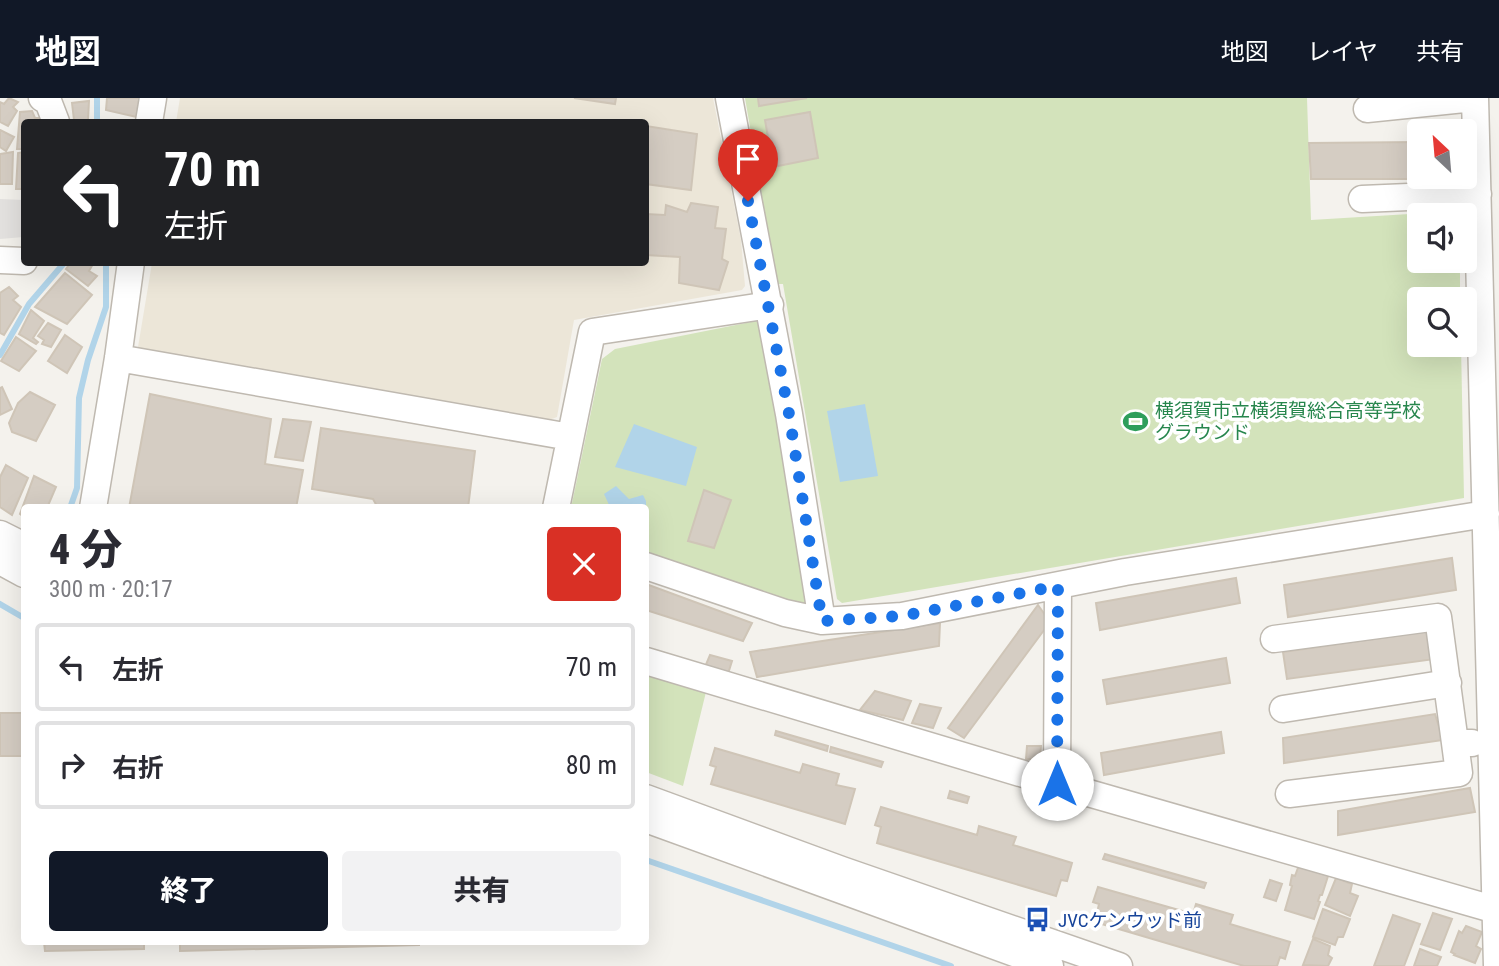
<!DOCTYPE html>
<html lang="ja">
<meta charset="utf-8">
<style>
body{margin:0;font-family:"Roboto Condensed","Noto Sans JP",sans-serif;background:#f2f2f3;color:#2b2b33;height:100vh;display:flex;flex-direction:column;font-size:26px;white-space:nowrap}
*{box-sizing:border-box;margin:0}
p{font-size:23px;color:#7c7c81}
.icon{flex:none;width:38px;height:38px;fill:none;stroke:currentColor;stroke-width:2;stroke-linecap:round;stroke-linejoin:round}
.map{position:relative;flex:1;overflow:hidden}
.drawer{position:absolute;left:21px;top:406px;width:628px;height:441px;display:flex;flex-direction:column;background:#fff;border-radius:7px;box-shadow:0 7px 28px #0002}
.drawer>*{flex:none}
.banner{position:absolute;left:21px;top:21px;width:628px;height:147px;border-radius:7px;box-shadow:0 7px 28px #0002;background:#202124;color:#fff;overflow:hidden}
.needle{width:46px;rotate:334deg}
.buttons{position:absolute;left:1407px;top:21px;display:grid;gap:14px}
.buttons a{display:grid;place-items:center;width:70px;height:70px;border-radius:7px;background:#fff;box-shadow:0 7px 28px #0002;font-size:35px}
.pin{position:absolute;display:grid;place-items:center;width:60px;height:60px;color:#fff;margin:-72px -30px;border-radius:50% 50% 50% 0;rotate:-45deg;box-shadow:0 0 7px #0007}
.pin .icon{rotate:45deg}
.me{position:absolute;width:77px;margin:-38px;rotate:0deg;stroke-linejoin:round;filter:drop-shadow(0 0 5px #0008)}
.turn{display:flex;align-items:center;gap:24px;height:147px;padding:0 28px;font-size:32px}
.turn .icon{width:91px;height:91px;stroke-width:2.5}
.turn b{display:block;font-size:49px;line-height:60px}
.round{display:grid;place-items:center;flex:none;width:74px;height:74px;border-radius:7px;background:#f2f2f3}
.summary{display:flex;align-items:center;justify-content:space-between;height:119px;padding:0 28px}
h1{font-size:42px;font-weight:800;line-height:52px}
.cta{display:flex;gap:14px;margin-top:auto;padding:14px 28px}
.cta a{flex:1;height:80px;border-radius:7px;background:#111827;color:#fff;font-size:28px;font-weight:800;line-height:80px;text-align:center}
.cta a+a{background:#f2f2f3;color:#2b2b33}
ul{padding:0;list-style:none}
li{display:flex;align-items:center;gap:21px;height:88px;margin:0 14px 10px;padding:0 14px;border:4px solid #e1e1e2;border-radius:7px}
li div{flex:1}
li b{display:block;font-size:26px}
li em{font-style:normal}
header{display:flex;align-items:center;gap:42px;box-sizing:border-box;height:98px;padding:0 35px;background:#111827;color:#fff}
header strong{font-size:33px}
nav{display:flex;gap:38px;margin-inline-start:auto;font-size:24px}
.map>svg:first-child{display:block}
</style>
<header>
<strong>地図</strong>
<nav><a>地図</a><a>レイヤ</a><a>共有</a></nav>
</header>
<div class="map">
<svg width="1499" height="868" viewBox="0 0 1499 868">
<rect width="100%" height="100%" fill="#f4f2ed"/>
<path fill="#ece6d8" d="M180 0H713L741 142 745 188 742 192 574 222 557 319 549 322 137 255 152 165 646 164V24H176Z"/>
<path fill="#d3e3bb" d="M745 0H1307L1311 122 1459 113V117H1419V163H1460V201H1419V247H1461L1464 400 842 505 837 501 783 186H777Z
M756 223 765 230 811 500 801 509 646 457V410H571L602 261 615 251Z
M646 576 706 594 683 688 646 674Z"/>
<path fill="#e4e2e0" d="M0 101 24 102V139L0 141Z"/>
<path fill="#b1d4e9" d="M865 306 878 378 840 384 827 313Z
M634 326 697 349 686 388 615 369Z
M616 388 629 401 643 397 646 403V410L610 409 604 396Z"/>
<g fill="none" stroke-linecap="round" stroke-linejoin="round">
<path stroke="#b1d4e9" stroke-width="6" d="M97 24V0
M0 257 29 206 65 164
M70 410 77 390 79 300 88 262 106 209V164
M0 506 24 520
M646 762 951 868"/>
</g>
<path fill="#d5cdc3" stroke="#cfc5b7" stroke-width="2" d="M9 0 18 4 13 9 17 13 8 28 0 24V4L4 6Z
M107 0H144L141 20 106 12Z
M574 0H616L615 6Z
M758 0H807L759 8Z
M89 3 88 22H74L72 5Z
M32 13 35 20H48L47 24H24V51H17L20 14Z
M810 14 818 60 773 69 765 22Z
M646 28 697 36 691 92 646 86Z
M0 32 14 39 6 53 0 49Z
M1419 44V79H1452V81H1311L1309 45Z
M13 54 12 86H0V56Z
M24 54V91H16L18 55Z
M691 105 718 109 715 130 726 131 722 161 728 164 719 192 679 185 680 159 646 157V116L665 117 666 107 687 114Z
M71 164H94L89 173 97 178 88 188 66 171Z
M65 175 92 197 67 226 35 209Z
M9 189 18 198 13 202 21 209 4 237 0 235V195Z
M31 212 44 223 33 240 38 244 36 246 19 236Z
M48 225 61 232 51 249 42 246 44 242 38 238Z
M65 237 82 249 67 275 48 263Z
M16 239 36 253 19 273 1 263Z
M2 289 12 311 0 317V290Z
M30 294 55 307 36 343 12 334 9 325 18 305Z
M150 296 271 321 265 366 303 372 296 410H129Z
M283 321 311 324 303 363 275 359Z
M321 330 475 353 468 410H378L373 401 312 391Z
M6 367 28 380 12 417 0 409V379Z
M34 378 56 389 47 410H24V419L20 416Z
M704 392 731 402 714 450 688 443Z
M1452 460 1456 492 1288 519 1284 487Z
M1236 480 1240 505 1100 532 1096 505Z
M646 486 752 525 743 543 646 512Z
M1038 507 1050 524 964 640 948 630Z
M940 525 939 548 757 579 750 554Z
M1430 533 1435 561 1287 581 1283 554Z
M710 557 732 563 727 579 705 569Z
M1226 560 1230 585 1107 606 1103 582Z
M875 593 911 603 903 622 860 612Z
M920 606 941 610 933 630 912 625Z
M0 615H24V658H0Z
M1435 616 1443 642 1284 665 1283 640Z
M776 633 828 648 827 653 775 637Z
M1221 634 1224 655 1104 677 1101 655Z
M1027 648H1041L1040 661H1026Z
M831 649 883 664 881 669 830 654Z
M715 650 800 675 803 666 839 676 836 687 855 691 845 726 711 686 716 669 710 667Z
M1470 690 1475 714 1338 737V713Z
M950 693 969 699 967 705 948 700Z
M881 709 977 737 979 728 1016 739 1013 747 1072 765 1067 783 1061 782 1056 798 877 745 881 729 875 727Z
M1105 756 1206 785 1204 790 1103 761Z
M1299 767 1329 775 1322 797H1320L1318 803 1320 804 1314 821 1285 812 1292 788 1290 787 1292 777 1295 778Z
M1336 780 1352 786 1350 795 1358 798 1350 818 1325 807Z
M1270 782 1282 786 1276 803 1264 799Z
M1098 789 1193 816 1196 806 1233 817 1230 826 1290 844 1285 861 1280 859 1277 868H1244L1095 824 1099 806 1093 804Z
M1323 811 1350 821 1343 839H1338L1335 847 1313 839Z
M1433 815 1452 821 1440 852 1421 846Z
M1393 817 1420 826 1404 868H1374Z
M1466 828 1482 834 1476 848 1481 851 1475 865 1454 857 1455 856 1451 854 1459 833 1462 835Z
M1313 841 1330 848 1328 857 1332 860 1328 868 1303 867Z
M44 844H144V851L45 853Z
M180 844H419V847L180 853Z
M1420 851 1441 859 1437 868H1414Z"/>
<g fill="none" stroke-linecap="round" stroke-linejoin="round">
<defs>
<path id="minor" d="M42 0 48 3 56 24
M729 0 789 316 822 523
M1475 0 1497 868
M1367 11 1474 0
M149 24 153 0
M1362 101 1478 96
M0 162 24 163
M118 260 570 339
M93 410 118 260 131 164
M556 410 592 234 770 207
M0 436 24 448
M0 463 24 476
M646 468 785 515 822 523 902 518 1125 474 1486 416
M1274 541 1438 519 1455 645
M646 563 1057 686 1496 812
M1283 611 1448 585
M1057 686 1058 488
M1289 696 1459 675 1455 645H1472
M646 700 842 772 1119 868
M646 721 1050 868"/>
</defs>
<use href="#minor" stroke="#bfb9b0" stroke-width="29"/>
<use href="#minor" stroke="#fff" stroke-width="26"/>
</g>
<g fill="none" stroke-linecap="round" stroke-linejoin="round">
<path stroke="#1a73e8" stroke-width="12" stroke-dasharray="0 21.6" d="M748 103 789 316 822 523 902 518 1058 488 1057 686"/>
</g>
<defs>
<symbol id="stadium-bare" viewBox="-9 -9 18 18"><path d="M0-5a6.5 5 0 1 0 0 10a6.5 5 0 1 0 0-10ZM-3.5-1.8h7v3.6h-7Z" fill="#2e9e5b" stroke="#fff" stroke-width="2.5" paint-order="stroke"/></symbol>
<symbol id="bus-bare" viewBox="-9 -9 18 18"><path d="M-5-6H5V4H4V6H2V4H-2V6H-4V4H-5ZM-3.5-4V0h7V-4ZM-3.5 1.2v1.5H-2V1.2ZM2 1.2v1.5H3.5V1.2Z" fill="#1a4fb4" stroke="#fff" stroke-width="2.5" paint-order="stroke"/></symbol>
</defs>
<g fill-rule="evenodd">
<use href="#stadium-bare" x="1118" y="306" width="35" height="35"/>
<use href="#bus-bare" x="1020" y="804" width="35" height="35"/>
</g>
<g text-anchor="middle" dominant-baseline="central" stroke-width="7" stroke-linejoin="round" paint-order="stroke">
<g font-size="19" fill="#27864d" stroke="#fff" text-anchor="start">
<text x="1155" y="312">横須賀市立横須賀総合高等学校<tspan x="1155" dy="22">グラウンド</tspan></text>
</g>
<g font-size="19" fill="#164399" stroke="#fff" text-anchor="start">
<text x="1058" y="822">JVCケンウッド前</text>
</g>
</g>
</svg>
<div class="buttons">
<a><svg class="needle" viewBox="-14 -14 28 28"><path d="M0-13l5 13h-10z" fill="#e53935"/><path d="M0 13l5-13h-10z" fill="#7c7c81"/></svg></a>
<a><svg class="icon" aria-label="sound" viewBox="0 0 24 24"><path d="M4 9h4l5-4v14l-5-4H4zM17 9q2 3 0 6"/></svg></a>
<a><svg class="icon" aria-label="search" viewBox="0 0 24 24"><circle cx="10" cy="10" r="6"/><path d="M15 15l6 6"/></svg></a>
</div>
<div class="pin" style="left:748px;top:103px;background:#d93025"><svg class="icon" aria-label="arrive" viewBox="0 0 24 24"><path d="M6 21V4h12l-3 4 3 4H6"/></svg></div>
<svg class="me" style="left:1057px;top:686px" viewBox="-20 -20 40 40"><circle r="19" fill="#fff"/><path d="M0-13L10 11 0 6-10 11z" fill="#1a73e8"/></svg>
<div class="banner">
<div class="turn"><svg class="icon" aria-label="left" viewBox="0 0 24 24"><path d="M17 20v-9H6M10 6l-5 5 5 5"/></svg><div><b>70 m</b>左折</div></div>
</div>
<section class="drawer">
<div class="summary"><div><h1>4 分</h1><p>300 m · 20:17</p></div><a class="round" style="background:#d93025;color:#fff"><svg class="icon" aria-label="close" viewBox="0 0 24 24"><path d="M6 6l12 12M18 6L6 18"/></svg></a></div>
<ul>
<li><svg class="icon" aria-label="left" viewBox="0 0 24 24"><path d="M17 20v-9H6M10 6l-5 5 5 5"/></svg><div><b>左折</b></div><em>70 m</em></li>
<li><svg class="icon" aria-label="right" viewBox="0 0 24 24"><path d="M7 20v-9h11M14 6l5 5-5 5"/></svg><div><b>右折</b></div><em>80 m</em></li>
</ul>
<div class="cta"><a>終了</a><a>共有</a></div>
</section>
</div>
